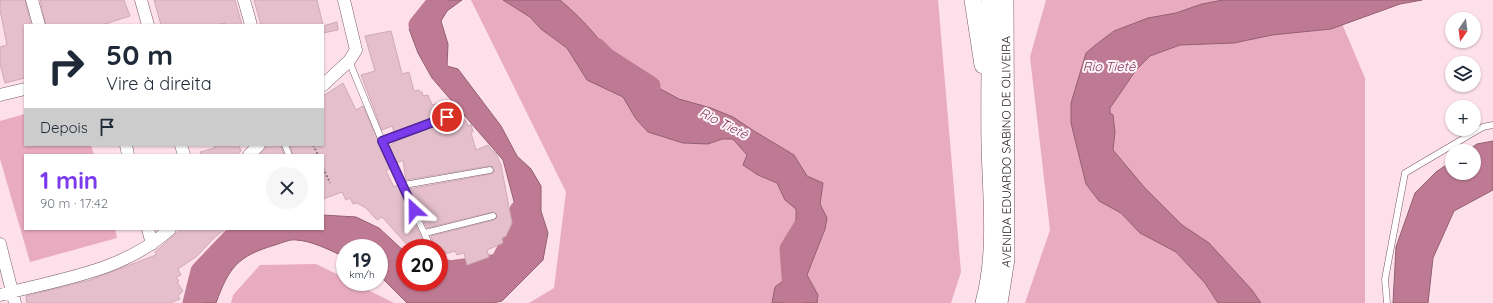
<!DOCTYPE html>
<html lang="pt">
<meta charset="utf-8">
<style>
body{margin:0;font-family:Quicksand,sans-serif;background:#f6f6f7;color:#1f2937;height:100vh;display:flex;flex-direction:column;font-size:15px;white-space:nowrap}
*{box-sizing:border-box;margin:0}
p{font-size:13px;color:#747a83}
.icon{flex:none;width:22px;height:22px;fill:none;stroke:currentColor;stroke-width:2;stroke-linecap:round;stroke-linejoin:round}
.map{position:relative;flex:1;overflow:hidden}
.panel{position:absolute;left:24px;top:154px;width:300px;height:76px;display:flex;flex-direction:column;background:#fff;border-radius:0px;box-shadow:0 1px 3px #0004}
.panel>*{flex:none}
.hud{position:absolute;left:24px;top:24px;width:300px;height:122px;border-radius:0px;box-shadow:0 1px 3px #0004;background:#fff;color:#1f2937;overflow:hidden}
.needle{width:26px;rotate:194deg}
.fabs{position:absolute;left:1445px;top:12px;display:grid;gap:8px}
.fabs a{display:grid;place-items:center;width:36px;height:36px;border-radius:50%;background:#fff;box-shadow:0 1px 3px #0004;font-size:20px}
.speed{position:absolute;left:336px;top:239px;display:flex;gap:8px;font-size:20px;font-weight:700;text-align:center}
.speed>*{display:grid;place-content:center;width:52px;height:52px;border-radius:50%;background:#fff;box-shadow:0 1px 3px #0004;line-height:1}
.speed small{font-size:10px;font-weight:400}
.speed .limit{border:6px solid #d22;background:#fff;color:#111}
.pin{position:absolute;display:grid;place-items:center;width:34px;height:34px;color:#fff;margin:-17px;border:2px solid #fff;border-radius:50%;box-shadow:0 1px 4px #0007}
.me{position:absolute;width:44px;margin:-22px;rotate:336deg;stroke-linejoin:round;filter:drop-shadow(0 0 3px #0008)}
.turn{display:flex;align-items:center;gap:14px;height:84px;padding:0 16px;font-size:18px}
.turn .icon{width:52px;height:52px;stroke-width:2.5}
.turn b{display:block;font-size:28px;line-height:34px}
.then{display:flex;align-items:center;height:38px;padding:0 16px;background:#0003;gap:8px;font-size:15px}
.round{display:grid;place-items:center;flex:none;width:42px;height:42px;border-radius:21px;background:#f6f6f7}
.overview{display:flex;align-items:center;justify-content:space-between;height:68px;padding:0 16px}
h1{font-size:24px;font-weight:700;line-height:30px;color:#7c3aed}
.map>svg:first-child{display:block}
</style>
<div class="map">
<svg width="1493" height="303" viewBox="0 0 1493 303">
<rect width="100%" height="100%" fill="#fee0ea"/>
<path fill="#e8abc0" d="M471 0H938L961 272 951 303H529L554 288 566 192Z
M1046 0H1332L1365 78V303H1025L1050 230 1030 57Z
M25 114V145H91L94 155H25V229H115L117 238 30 262 0 159V121Z
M316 264 345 278V282H352L394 303H231L233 295 260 265Z"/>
<path fill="#bf7a93" stroke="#935f72" d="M438 0H462L447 11 441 21 448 44 447 66 458 69 501 126 517 156 531 169 541 186V211L548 233 543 260 502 301 493 303H407L379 275V248H345V257C329 250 313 241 296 240 290 239 282 243 275 245 238 256 229 267 216 303H186C190 274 217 249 237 229H323V215L356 217 379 228 405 252V282H439V267L447 270 477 273 496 267 509 254 515 234 516 209 503 160 432 78 418 53 409 29 421 21Z
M503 0H560C586 22 603 42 621 71L635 73 653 85 679 99 711 108 733 117 754 131 794 155 807 176 823 183 820 204 827 218 825 229 807 275 818 295 817 303H772L775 287 791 275C789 263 788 249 791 237 794 223 797 225 796 209L785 200 777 183 758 175 743 165 747 155 733 139H722L708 144 683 143 648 132 636 119 623 97 587 80 567 48 541 29 530 17Z
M1223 0H1422L1400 4 1331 29 1272 35 1234 43 1180 45 1150 56 1136 70 1110 108V113L1113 115 1115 132 1113 150 1144 187 1182 225 1209 243 1252 290 1261 303H1218L1205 283 1176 252 1140 233 1121 213 1099 201 1086 184 1071 123V103L1086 53 1098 43 1114 31 1148 18 1176 13 1202 4Z
M1493 141V190L1454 211 1433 258 1428 303H1393L1396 247 1415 193 1436 172 1452 161V173H1474V151H1467L1477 144Z"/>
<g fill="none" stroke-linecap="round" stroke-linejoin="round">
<path stroke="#bf7a93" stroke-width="19" d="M424 39 418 25 438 0
M596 47 606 57 651 86
M439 267 450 270 499 263 518 228 519 210
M192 303 200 271 240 229
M793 303 789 249 803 226"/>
</g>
<path fill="#e5c0cc" stroke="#cdaab6" d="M0 0H25L31 25H25V78L5 83 0 64V47L7 45 0 10Z
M40 0H124L130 16 102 25H46Z
M154 0H235L242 25H225V23L215 25H161Z
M254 0H317L323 25H261Z
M337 22 338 30 323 33V26Z
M391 31 402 74 409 72 414 91 419 90 420 92H422L423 96 428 95 432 105 440 103 444 113 394 132 392 126 382 130 361 75 375 71 365 36Z
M343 83 356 110 363 106 390 168 386 171 394 187 397 185 426 248H417L416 246 410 248 382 217 377 220 366 208 357 203 353 204 350 198 346 200 342 192 323 199V155H293L290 145H323V96Z
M458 116 466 121 468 126 471 124 473 132 471 133 476 150 488 145 493 152 495 151 501 165 512 223 506 236 502 238 503 243 487 250 489 257 467 265 464 253 457 255 455 251 445 254 446 251 439 252V248H435L431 236 494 220 497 218 496 213 492 212 427 228 409 189 491 174 494 172V167L489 166 406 180 403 160 397 163 389 146 398 140 449 121Z
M214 145H239L241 151 236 155H201L200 152 215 148Z
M266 145H281L284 155H260L266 148Z
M181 229H225L214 238 197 256 178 269 181 275 176 277 179 281 177 282 183 291 178 296 180 299 170 303H27L26 296 90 280 156 255 155 252Z"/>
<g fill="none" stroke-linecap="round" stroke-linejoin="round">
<defs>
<path id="service" d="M349 61 382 141 431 248
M382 141 447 117
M285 145 289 155
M404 185 490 170
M425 233 493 216
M1387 303 1385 279 1405 173 1483 127 1493 125"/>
<path id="minor" d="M32 0 39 25
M141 0 148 25
M244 0 251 25
M323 85 349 61 356 50 344 0
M0 95 25 89
M126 145 128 155
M181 145 184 155
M249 155 259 145
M148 229 152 244
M0 244 15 303
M0 295C59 279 123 272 170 229"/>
<g id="secondary">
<path d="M973 0 983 65"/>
<path d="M984 303C998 252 991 195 990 143 989 95 991 48 990 0"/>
<path id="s1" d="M999 303 1006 259 1005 0"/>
</g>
</defs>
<use href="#service" stroke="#795964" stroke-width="7"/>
<use href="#minor" stroke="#795964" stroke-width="13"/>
<use href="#secondary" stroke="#795964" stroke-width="18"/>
<path stroke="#8c777e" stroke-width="2" stroke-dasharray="2 2" stroke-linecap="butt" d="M313 145 318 155
M323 168 330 183"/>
<use href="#service" stroke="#fff" stroke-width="6"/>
<use href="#minor" stroke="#fff" stroke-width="12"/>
<use href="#secondary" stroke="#fff" stroke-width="17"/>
</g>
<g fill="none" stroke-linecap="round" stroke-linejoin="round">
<defs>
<path id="route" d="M414 210 382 141 447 117"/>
</defs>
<use href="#route" stroke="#51269a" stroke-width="10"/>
<use href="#route" stroke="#7c3aed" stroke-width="7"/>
</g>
<g text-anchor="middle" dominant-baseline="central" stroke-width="4" stroke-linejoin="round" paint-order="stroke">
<g font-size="12" fill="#2d2024" stroke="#fcf4f7">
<text stroke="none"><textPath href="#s1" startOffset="152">AVENIDA EDUARDO SABINO DE OLIVEIRA</textPath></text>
</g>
<g font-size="13" font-style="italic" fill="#853155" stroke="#fcf4f7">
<text x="1109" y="66">Rio Tietê</text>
<text transform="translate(724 123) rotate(27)">Rio Tietê</text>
</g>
</g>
</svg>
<div class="fabs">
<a><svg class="needle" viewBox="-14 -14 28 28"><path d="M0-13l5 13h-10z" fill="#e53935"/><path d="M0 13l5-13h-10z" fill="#747a83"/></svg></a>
<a><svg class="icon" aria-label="layers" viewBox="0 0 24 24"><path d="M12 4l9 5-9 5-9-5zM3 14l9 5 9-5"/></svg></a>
<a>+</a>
<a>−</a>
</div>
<div class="speed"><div>19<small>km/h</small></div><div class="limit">20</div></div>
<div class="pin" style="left:447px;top:117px;background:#d93025"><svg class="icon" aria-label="arrive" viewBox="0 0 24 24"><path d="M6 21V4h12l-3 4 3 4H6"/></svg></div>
<svg class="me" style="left:414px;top:210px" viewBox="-20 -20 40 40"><path d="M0-17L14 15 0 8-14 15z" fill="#7c3aed" stroke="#fff" stroke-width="4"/></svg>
<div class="hud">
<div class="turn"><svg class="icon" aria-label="right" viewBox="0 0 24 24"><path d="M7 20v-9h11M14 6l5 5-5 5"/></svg><div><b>50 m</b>Vire à direita</div></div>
<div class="then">Depois<svg class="icon" aria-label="arrive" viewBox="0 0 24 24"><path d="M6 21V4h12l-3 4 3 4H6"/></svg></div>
</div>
<section class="panel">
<div class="overview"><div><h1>1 min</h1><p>90 m · 17:42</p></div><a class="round"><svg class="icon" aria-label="close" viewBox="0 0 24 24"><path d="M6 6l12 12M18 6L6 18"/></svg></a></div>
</section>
</div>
